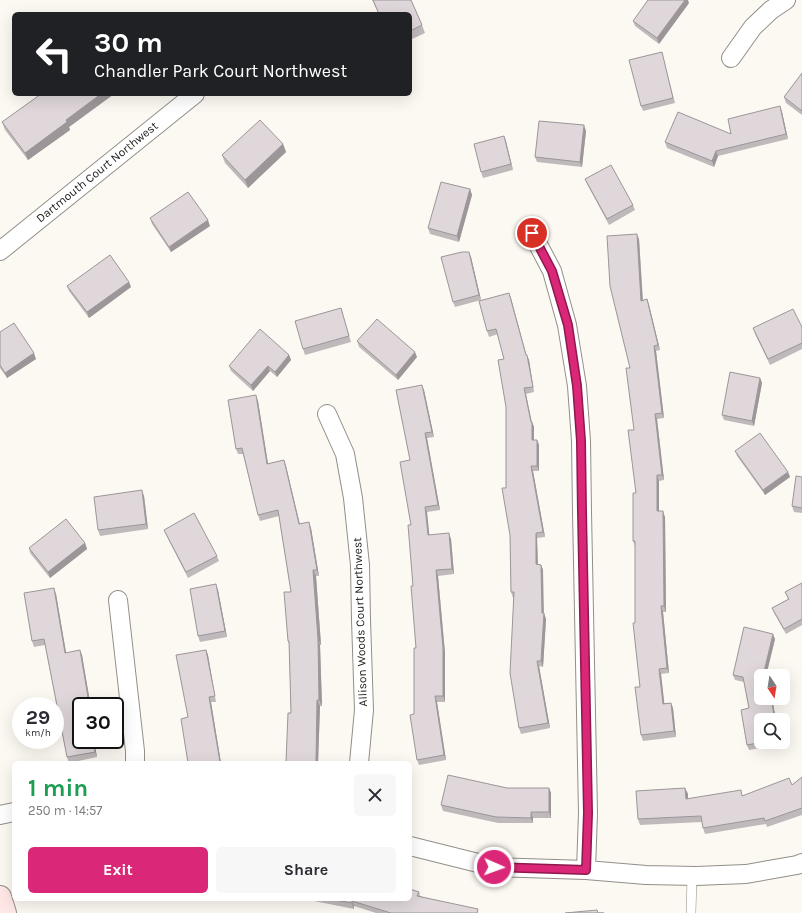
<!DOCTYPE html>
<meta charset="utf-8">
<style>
body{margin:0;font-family:Karla,sans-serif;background:#f7f7f7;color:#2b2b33;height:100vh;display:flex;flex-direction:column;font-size:15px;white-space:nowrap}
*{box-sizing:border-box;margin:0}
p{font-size:13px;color:#7c7c81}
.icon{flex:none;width:22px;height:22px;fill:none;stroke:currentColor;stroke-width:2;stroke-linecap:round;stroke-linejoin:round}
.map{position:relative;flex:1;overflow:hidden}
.details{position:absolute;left:12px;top:761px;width:400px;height:140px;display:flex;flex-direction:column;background:#fff;border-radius:6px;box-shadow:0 4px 16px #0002}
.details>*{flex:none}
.top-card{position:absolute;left:12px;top:12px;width:400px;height:84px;border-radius:6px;box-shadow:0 4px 16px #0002;background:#202124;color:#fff;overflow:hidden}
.needle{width:26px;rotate:168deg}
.fabs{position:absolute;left:754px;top:669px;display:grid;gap:8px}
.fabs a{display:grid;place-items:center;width:36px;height:36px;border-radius:6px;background:#fff;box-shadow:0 4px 16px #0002;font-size:20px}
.speed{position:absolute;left:12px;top:697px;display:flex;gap:8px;font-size:20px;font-weight:700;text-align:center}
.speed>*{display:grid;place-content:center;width:52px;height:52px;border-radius:50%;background:#fff;box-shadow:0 4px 16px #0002;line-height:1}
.speed small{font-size:10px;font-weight:400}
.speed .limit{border:2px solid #111;border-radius:6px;background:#fff;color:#111}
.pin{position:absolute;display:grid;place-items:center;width:34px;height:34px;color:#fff;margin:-17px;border:2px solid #fff;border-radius:50%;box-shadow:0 1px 4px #0007}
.me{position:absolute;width:44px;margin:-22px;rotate:92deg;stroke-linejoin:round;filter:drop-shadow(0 0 3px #0008)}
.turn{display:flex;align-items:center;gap:14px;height:84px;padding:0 16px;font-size:18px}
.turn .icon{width:52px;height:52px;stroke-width:2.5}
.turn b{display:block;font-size:28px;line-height:34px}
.round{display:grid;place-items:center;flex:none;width:42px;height:42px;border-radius:6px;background:#f7f7f7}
.headline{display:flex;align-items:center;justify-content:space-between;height:68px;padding:0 16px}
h1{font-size:24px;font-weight:700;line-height:30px;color:#1e9e55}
.primary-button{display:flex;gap:8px;margin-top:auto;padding:8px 16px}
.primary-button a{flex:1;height:46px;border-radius:6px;background:#db2777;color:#fff;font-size:16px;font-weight:700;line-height:46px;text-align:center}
.primary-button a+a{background:#f7f7f7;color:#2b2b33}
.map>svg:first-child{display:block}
</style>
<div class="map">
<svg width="802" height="913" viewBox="0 0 802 913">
<rect width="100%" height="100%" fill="#fcf9f2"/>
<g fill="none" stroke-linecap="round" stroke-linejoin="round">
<defs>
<path id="service" d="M691 913 692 876"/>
<path id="minor" d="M731 58 753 27 771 10 786 0
M532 233 552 271 567 325 577 386 581 441 582 512 588 813 586 870
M0 251 195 94
M327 414 345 454 353 498 360 565 361 620 364 710 359 763
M118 600 135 751V763
M0 815 14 812
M410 846 494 867 586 870 646 875 696 876 746 874 797 865 802 863"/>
<path id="secondary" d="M0 897 5 913"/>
</defs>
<use href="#service" stroke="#918f88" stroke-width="10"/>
<use href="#minor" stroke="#918f88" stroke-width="20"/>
<use href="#secondary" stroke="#918f88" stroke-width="24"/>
<use href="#service" stroke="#fff" stroke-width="9"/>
<use href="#minor" stroke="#fff" stroke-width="18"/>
<use href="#secondary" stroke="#fee7e4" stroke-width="22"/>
</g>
<path fill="#c0b9bb" d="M372 0H411L422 25 425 33 410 40V14H379Z
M689 3 659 44 635 26 633 21Z
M662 52 663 58 675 103 643 111 641 106Z
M802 73V115L786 103 784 97Z
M41 94H114L69 127 70 130 28 160 5 130 2 122Z
M780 106 782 112 788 139 718 156 714 167 667 148 665 142 731 134Z
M586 131 582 167 537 162 535 157Z
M504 136 513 170 483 178 481 172Z
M283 144 286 152 248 188 225 163 222 155Z
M585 179 633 205 635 210 609 225 587 184Z
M470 189 472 195 459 242 430 234 428 228Z
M150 218 210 226 171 252 152 224Z
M639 239 643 300 647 299 649 305 660 350 656 351 664 418 657 419 664 480 659 481V511L665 517 666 612H663L669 673 661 674 664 703H671L673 708 676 737 643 741 641 735 640 687 635 623V546L633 541 636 493 634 430Z
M471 257 481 300 455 307 453 302Z
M129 282 131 287 89 318 69 291 67 286Z
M509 293 526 355 529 360 534 392 526 394 532 422 534 427V440H537L539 445V471H533L545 537 537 538 538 564 541 565 543 570V613L546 619 543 667 539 666 550 728 521 734 519 728 514 598H513L511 592 510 535 506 488V407L504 359 498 334 489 337 487 331Z
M341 308 351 342 305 355 303 349Z
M802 327V349L770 365 755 334 753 328Z
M0 332 36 359 7 378 0 368Z
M357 341 417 357 398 380 359 347Z
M289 355 291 360 277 377 270 371 253 391 231 371 229 366Z
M760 378 762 383 754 426 724 420 722 415Z
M424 390 434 437 427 438 440 510 427 512 429 535 451 539 454 574 438 576 445 653V702H437L446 760 419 765 417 760 414 714 416 648 411 525 410 460Z
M258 401 268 464 284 460 286 466 300 524 311 528 319 576H316L321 645H320L322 706H320L318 763H286V762L291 713 289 644 288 641 291 592 279 516 260 521 258 515 243 454H238L236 449Z
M735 451 788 472 790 477 765 495 737 456Z
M802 477V513L794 512 792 506Z
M144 496 148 529 100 536 98 530Z
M164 530 217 556 219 561 188 578 166 535Z
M85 543 87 549 50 578 30 553 29 548Z
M802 583V625L786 634 774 613 772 608 788 599 785 592Z
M218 590 227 637 200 642 198 636Z
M56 594 66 653 82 655 90 702 87 703 97 757 69 763 67 757 45 645 34 647 32 641Z
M775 639 766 676H761V698H772L776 720H761V742H780L781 744 749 750 747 745 749 708 744 682 735 680 733 675Z
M206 650 208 655 216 702H211L221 763H188V717Z
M802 777V815L767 827 766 824 705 834 703 828 702 822 640 825 638 819 685 788 688 794V799L743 796 792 785Z
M507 788H549L551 793V818H533V823H498L443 811 441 805Z
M419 892 420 896 479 913H376L354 906V909L304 899H410Z"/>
<path fill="#9c9699" d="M685 0H688L689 3 659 44 657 38Z
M101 94H114L69 127 70 130 28 160 25 153 66 120Z
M780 106 782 112 788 139 786 134Z
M584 125 586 131 582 167 580 162Z
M504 136 506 141 513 170 511 164Z
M283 144 286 152 248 188 245 180Z
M716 151 718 156 714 167 712 161Z
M470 189 472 195 459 242 457 236Z
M208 220 210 226 171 252 169 247Z
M637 234 639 239 643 306 641 301Z
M469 252 471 257 481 300 479 295Z
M129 282 131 287 89 318 87 312Z
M509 293 511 298 528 361 526 355Z
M647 299 649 305 660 350 658 345Z
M654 346 656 351 664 418 662 413Z
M415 352 417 357 398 380 396 375Z
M34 353 36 359 7 378 5 373Z
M289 355 291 360 277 377 275 372Z
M527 355 529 360 534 392 533 387Z
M268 366 270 371 253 391 251 385Z
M760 378 762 383 754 426 752 421Z
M422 385 424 390 434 437 432 432Z
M524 388 526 394 532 426V422L534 427V445L532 440 531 422Z
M256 395 258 401 269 470 267 464Z
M655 414 657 419 664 480 662 475Z
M425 433 427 438 440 510 438 505Z
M537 440 539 445V471L537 466Z
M284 460 286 466 301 530 299 524Z
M531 466 533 471 545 537 543 532Z
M788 472 790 477 765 495 763 490Z
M657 475 659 481V517L657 511Z
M142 490 144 496 148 529 146 524Z
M425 507 427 512 430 541 428 535Z
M663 511 665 517 666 612 664 606Z
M309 522 311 528 319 576 317 570Z
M449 533 451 539 454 574 452 569Z
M536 533 537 538 538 570 536 564Z
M85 543 87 549 50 578 48 572Z
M541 565 543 570 544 618 542 613Z
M313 570 316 576 321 645 318 639Z
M436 570 438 576 445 653V702L443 696Z
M216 584 218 590 227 637 225 631Z
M54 588 56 594 67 658 65 653Z
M661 606 663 612 669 673 667 668Z
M544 613 546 619 543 667 541 661Z
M773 634 775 639 766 676H763Z
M318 639 320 645 322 706 319 700Z
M80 650 82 655 90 702 88 697Z
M206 650 208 655 216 702 215 696Z
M537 661 539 666 550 728 548 723Z
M659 669 661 674 665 709 663 704Z
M761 684V697L759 693Z
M435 696 437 702 446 760 444 755Z
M209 697 211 702 221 763H220V762Z
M771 698H772L776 720H775Z
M317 700 320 706 318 763H316Z
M671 703 673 708 676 737 674 731Z
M93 740H94L97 757 95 752Z
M549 788 551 793V818L549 812Z
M685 788 688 794V806L686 799Z
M531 812 533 818V823L531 818Z
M352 901 354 906V909L352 903Z"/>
<path fill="#dfd7da" stroke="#9c9699" d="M373 0H411L422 25 410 31V14H379Z
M648 0H685L657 38 633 21Z
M662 52 673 98 641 106 629 60Z
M802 73V111L784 97Z
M41 94H101L66 120 67 122 25 153 2 122Z
M780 106 786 134 716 151 712 161 665 142 678 112 731 134 728 119Z
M260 120 283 144 245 180 222 155Z
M539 121 584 125 580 162 535 157Z
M504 136 511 164 481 172 474 144Z
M611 165 633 205 607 219 585 179Z
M441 182 470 189 457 236 428 228Z
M188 192 208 220 169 247 150 218Z
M637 234 641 301 647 299 658 345 654 346 662 413 655 414 662 475H657V511H663L664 606H661L667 668 659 669 663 704 671 703 674 731 641 735 635 687H640L633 623H635V541H633V493H636L628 430H634L626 368H630L610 286 607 236Z
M462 252H469L479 295 453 302 441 257Z
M110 255 129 282 87 312 67 286Z
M509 293 526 355H527L533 387 524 388 531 422H532V440H537V466H531L543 532 536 533V564L541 565 542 613H544L541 661H537L548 723 519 728 510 673 514 592H511L510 535 502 488H506V407L498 360 504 359 496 329 487 331 479 301Z
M341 308 349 336 303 349 295 321Z
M793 309 802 327V343L768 359 753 328Z
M377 319 415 352 396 375 357 341Z
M14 323 34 353 5 373 0 365V332Z
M260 329 289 355 275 372 268 366 251 385 229 366Z
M730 372 760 378 752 421 722 415Z
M422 385 432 432 425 433 438 505 425 507 428 535 449 533 452 569 436 570 443 648V696H435L444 755 417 760 410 715 414 714V648H416L411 586H413L408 525H411L400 462 410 460 396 390Z
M256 395 267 464 284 460 299 524 309 522 317 570H313L318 639 319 700H317L316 763 286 762 288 713H291L289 641H288L284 592H291L278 510 258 515 242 448 236 449 228 400Z
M760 433 788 472 763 490 735 451Z
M796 476 802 477V508L792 506Z
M142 490 146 524 98 530 94 497Z
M194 513 217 556 186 572 164 530Z
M66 519 85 543 48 572 29 548Z
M802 583V619L784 629 772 608 789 599 785 592Z
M216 584 225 631 198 636 190 589Z
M54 588 65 653 80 650 88 697 85 698 87 706H81V740H93L95 752 67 757 44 639 32 641 24 593Z
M744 627 773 634 763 676H761V684L759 693H761V698H771L775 720H761V742H763L747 745 741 710 749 708 743 677 733 675Z
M206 650 215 696 209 697 220 762 212 763H188L181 719 188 717 176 655Z
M448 775 507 788H549V812H531V818L496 817 441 805Z
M802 777V808L765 821 764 818 703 828 701 816 638 819 636 791 685 788 686 799 741 790 742 796 789 778 792 785Z
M410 889 419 892 417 896 478 909 477 913H391L352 901V903L330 899H410Z
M597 910 598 913H604H565Z"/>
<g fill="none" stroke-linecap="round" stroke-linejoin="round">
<defs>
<path id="route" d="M494 867 586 870 588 813 582 512 581 441 577 386 568 325 552 271 532 233"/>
</defs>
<use href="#route" stroke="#8e194d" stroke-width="10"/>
<use href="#route" stroke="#db2777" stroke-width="7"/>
</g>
<g text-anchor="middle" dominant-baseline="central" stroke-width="3" stroke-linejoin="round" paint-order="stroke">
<g font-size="12" fill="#21201d" stroke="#fff">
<text transform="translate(97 172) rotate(-39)">Dartmouth Court Northwest</text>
<text transform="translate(360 622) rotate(-92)">Allison Woods Court Northwest</text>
</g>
</g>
</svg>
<div class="fabs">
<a><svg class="needle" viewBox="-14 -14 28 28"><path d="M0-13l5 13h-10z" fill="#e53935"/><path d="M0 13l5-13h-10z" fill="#7c7c81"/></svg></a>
<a><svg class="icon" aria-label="search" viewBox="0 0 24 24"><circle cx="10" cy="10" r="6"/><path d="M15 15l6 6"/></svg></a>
</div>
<div class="speed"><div>29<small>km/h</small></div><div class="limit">30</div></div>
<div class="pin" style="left:532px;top:233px;background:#d93025"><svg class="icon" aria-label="arrive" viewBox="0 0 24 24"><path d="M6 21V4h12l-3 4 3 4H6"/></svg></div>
<svg class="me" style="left:494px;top:867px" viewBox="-20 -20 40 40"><circle r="17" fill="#db2777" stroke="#fff" stroke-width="3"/><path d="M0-11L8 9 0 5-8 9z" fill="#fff"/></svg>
<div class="top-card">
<div class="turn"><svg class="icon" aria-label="left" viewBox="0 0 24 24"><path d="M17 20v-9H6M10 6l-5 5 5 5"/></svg><div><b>30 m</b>Chandler Park Court Northwest</div></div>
</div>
<section class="details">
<div class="headline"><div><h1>1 min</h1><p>250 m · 14:57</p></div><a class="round"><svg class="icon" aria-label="close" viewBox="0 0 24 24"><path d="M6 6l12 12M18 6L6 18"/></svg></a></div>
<div class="primary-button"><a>Exit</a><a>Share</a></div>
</section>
</div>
